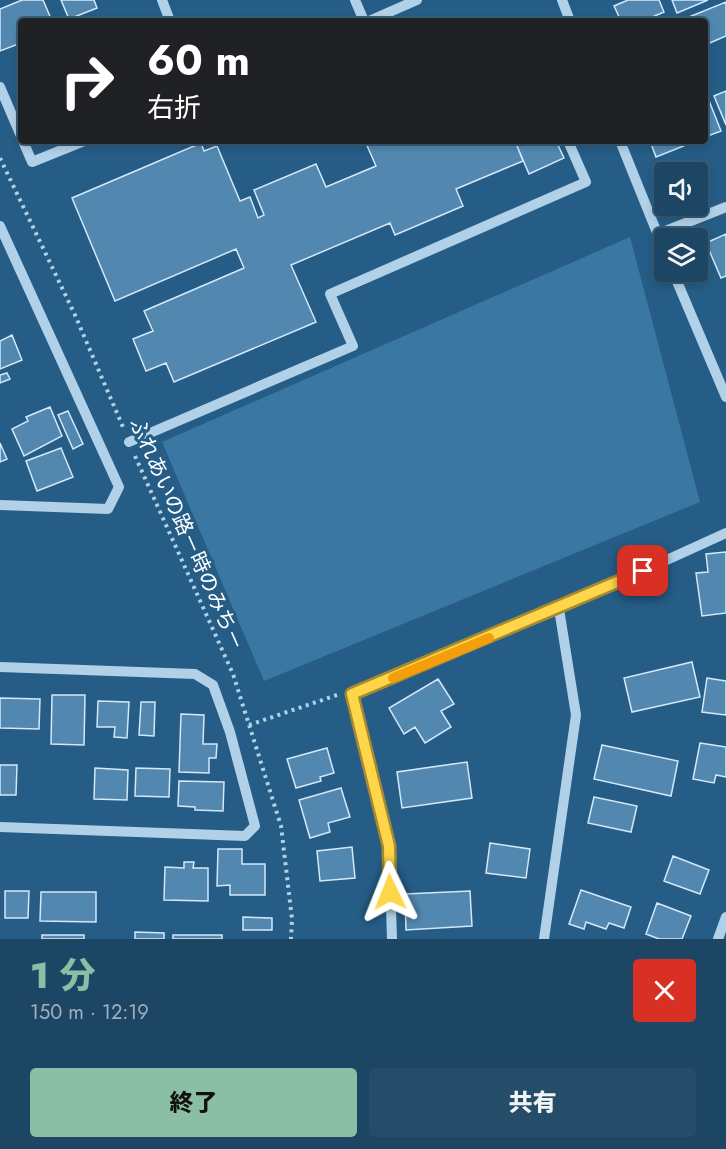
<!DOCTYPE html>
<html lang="ja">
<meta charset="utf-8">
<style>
body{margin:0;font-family:Jost,"Noto Sans JP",sans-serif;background:#254d6a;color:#f1f3f6;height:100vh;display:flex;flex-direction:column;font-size:22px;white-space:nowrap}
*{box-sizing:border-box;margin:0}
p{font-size:20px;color:#a0b1bf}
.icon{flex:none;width:33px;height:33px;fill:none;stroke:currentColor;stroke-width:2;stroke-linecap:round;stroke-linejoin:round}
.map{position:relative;height:939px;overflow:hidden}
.drawer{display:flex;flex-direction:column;background:#1c4664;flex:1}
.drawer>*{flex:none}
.top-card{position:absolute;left:18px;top:18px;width:690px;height:126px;border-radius:6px;box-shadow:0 3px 9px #0003,0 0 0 2px #3a5e78;background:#202124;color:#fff;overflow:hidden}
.controls{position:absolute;left:654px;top:162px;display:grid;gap:12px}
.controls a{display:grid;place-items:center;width:54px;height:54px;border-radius:6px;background:#1c4664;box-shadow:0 3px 9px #0003,0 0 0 2px #3a5e78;font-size:30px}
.pin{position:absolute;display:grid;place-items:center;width:51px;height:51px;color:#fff;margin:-26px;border-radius:12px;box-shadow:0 3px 9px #0006}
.me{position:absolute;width:66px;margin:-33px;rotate:358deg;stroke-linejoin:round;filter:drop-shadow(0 0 4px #0008)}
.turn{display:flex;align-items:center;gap:21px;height:126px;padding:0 30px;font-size:27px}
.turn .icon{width:78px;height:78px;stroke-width:2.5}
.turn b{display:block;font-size:42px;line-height:51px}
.round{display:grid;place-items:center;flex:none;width:63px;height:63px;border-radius:6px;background:#254d6a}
.head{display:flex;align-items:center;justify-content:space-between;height:102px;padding:0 30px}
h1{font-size:36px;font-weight:800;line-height:45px;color:#8abfa5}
.action{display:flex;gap:12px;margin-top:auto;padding:12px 30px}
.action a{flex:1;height:69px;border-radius:6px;background:#8abfa5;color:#111;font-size:24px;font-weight:800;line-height:69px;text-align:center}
.action a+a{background:#254d6a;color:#f1f3f6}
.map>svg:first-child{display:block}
</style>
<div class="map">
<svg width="726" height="939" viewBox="0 0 726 939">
<rect width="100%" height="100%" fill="#255d86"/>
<path fill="#3a77a3" d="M630 237 700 502 264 681 162 442Z"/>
<path fill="#5288b0" stroke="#d4e8f7" stroke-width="1.5" d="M22 0H43L52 21H21V43L0 51V9Z
M61 0H94L97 8 69 19Z
M628 0H659L664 12 643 21H621L614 6Z
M672 0H708L677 13Z
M726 2V36L705 45V21L684 19Z
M726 91V125L714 96Z
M706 93 721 131 705 137V94Z
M365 141H515L523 161 456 189 463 206 395 235 390 223 291 265 316 322 174 382 166 363 146 371 133 339 153 331 144 311 244 268 236 249 115 301 72 198 201 143 204 151 217 146 240 201 250 197 258 218 264 215 254 190 316 164 326 187 376 166Z
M515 141H556L564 158 529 174Z
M650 141H696L656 157Z
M726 234V276L721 278 706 243Z
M12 335 22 360 0 369V341Z
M7 373 10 379 0 383V375Z
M50 407 62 436 24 456 12 429 28 421 26 417Z
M68 411 83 444 73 449 58 415Z
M0 443 7 459 0 462Z
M61 448 73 477 37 491 26 461Z
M726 552V613L702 616 696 573 708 572 706 554Z
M692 662 700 697 632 712 624 678Z
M707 678 726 681V715L702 712Z
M438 679 454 704 441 711 451 727 425 743 415 727 404 734 389 708Z
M52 695H85L84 745 51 744Z
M0 698 40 699 39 729 0 728Z
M98 701 129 702 127 738 114 737 115 727H97Z
M141 702H155L154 736 139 735Z
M181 714 204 715 203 744H217L216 758H209V773L179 772Z
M700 743 726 747V777L716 775 714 783 693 779Z
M602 745 678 761 671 796 594 779Z
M327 748 334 773 320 777 321 781 296 788 287 759Z
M467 762 472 798 402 808 397 772Z
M0 765H17L16 795H0Z
M95 768 128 770 127 800 94 799Z
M136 768 170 769 169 797 135 796Z
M179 781 224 782 223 811 195 810V807L178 806Z
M341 788 350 817 328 823 330 832 310 838 299 800Z
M594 797 637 806 631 832 588 823Z
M490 843 530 849 526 878 486 873Z
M352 847 355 878 320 881 317 851Z
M218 849H242V864H265V895H230V885L217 886Z
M673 856 709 870 700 894 664 881Z
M184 862H194L193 868H208V901L164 900 165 867 184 868Z
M581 890 631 907 624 928 609 923 606 929 586 922 584 929 569 924Z
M5 891H29L28 918H5Z
M470 891 472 926 406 930 405 894Z
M41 892H96V922L40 921Z
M657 903 691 916 682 939H659L646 934Z
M243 917 272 918V930H243Z
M135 932 164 933V939H135Z
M42 935H84V939H42Z
M173 935H222V939H173Z"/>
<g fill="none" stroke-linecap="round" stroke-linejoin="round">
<path stroke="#b0d1e8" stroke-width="4" stroke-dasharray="3 4.5" stroke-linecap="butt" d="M0 158 75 315 123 427
M135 456 233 674 281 826 292 919 291 939
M249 725 337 695"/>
<path stroke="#b0d1e8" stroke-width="10" d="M162 0 170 21
M355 0 364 21
M562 0 570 21
M369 21 417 0
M0 87 21 136
M23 141 32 162 84 141
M620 141 664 250
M0 226 119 487 108 509 0 505
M658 234 726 207
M673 272 726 397
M129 442 353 346 330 294 586 182 568 141
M0 667 195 674 213 685 230 732 255 826 245 836 0 827
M392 939 389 846 352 694 559 609 726 533
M544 939 576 715 559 609
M718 939 726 917"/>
</g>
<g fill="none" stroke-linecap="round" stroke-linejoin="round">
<defs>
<path id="route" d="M390 892 389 846 352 694 643 571"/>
</defs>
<use href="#route" stroke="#a68a30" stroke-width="15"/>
<use href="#route" stroke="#ffd54a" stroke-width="10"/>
<path stroke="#f59e0b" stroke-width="10" d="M393 678 489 638"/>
</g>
<g text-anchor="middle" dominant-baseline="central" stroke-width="6" stroke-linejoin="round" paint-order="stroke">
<g font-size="21" fill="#fff" stroke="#255d86">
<text transform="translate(187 534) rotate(66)">ふれあいの路－時のみち－</text>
</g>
</g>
</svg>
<div class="controls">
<a><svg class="icon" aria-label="sound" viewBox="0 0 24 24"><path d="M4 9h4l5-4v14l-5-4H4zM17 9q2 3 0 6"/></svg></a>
<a><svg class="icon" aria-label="layers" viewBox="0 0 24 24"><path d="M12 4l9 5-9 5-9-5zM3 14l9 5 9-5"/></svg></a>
</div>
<div class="pin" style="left:643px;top:571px;background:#d93025"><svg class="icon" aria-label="arrive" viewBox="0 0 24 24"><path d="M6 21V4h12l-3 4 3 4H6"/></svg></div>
<svg class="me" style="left:390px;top:892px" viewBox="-20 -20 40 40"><path d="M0-17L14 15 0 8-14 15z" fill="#ffd54a" stroke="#fff" stroke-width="4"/></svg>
<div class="top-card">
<div class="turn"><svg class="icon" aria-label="right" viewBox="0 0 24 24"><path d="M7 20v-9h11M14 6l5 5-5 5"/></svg><div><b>60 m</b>右折</div></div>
</div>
</div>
<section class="drawer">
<div class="head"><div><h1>1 分</h1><p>150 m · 12:19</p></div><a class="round" style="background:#d93025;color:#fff"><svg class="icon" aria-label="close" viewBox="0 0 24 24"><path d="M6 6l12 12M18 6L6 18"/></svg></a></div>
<div class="action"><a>終了</a><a>共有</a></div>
</section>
